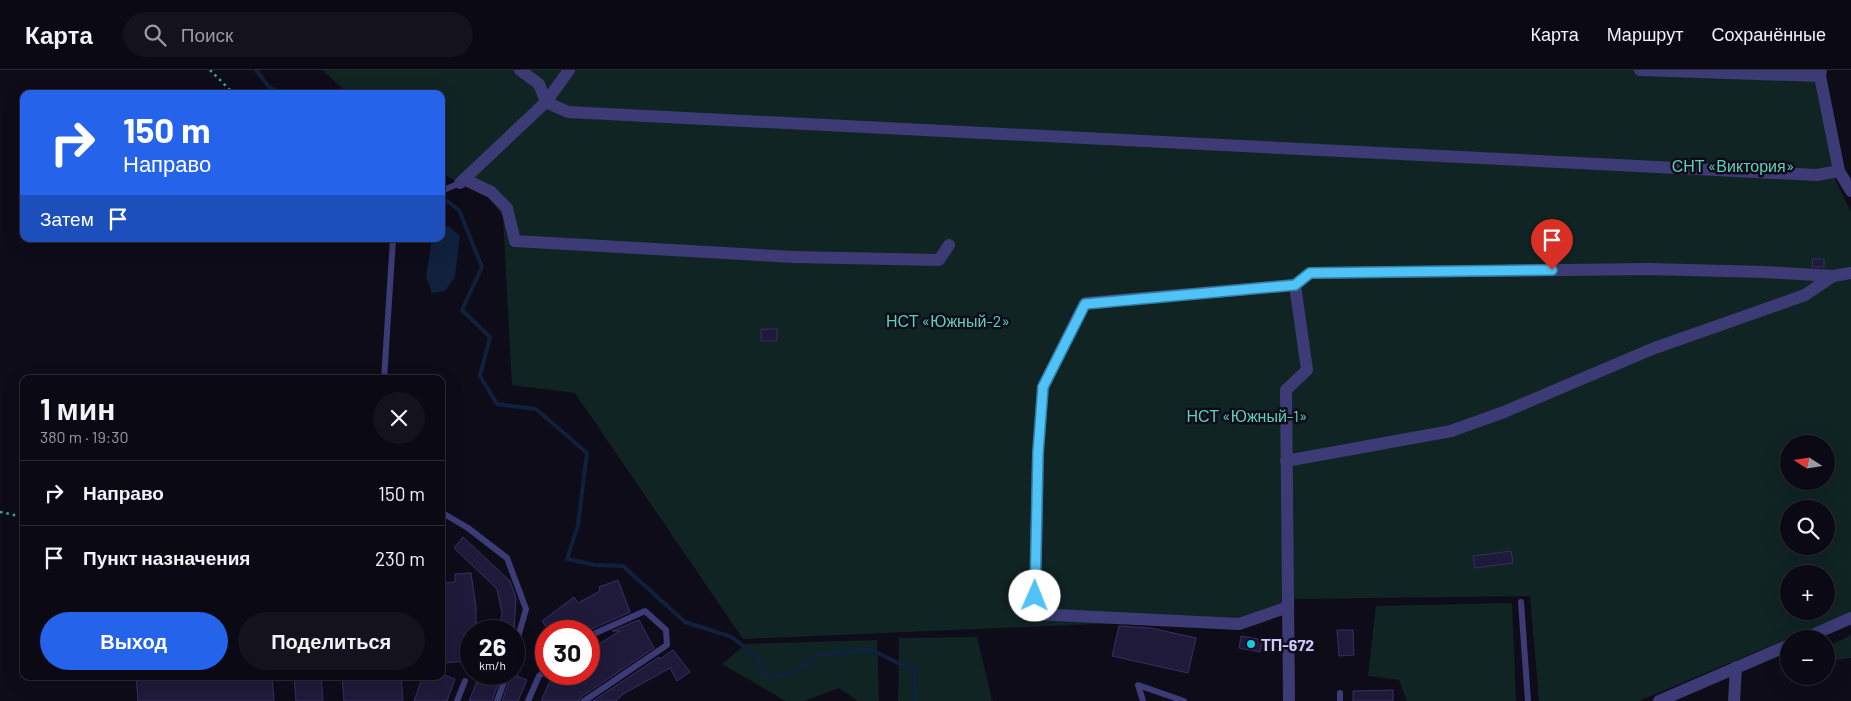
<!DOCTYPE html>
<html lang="ru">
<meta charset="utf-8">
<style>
body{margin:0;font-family:Barlow,sans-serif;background:#14121d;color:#f1f3f6;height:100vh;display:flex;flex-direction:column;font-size:19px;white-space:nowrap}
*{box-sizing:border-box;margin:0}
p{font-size:16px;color:#9a9aa0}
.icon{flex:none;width:28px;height:28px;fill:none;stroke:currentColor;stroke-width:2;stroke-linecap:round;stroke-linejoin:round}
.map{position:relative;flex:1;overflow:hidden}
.details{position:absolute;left:20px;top:305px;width:425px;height:305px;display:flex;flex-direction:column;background:#0b0914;border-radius:10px;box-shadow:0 5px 20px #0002,0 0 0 1px #2b2a34}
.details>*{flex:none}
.hud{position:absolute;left:20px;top:20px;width:425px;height:152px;border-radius:10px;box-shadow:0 5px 20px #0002,0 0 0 1px #2b2a34;background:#2563eb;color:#fff;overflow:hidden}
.needle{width:32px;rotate:282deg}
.buttons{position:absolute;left:1780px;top:365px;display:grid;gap:10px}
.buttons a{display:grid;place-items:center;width:55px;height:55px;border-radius:50%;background:#0b0914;box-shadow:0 5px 20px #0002,0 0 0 1px #2b2a34;font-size:25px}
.speed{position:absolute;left:460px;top:550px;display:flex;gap:10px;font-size:25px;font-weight:700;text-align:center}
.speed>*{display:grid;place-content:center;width:65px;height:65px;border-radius:50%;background:#0b0914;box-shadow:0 5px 20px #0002,0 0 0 1px #2b2a34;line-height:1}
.speed small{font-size:12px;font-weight:400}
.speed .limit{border:8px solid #d22;background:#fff;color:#111}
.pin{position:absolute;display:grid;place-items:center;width:42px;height:42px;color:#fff;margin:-51px -21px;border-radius:50% 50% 50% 0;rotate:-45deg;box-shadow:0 0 5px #0007}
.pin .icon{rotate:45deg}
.me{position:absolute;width:55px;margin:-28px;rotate:1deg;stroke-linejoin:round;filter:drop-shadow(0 0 4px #0008)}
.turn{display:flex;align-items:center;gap:18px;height:105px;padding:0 20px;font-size:22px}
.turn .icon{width:65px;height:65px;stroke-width:2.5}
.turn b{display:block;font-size:35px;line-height:42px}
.then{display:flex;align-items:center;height:48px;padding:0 20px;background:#0003;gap:10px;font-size:19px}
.round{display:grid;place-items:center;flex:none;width:52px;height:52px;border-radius:26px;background:#14121d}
.summary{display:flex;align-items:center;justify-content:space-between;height:85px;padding:0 20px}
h1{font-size:30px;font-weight:700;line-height:38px}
.action{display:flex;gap:10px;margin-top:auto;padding:10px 20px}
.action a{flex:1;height:58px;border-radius:30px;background:#2563eb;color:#fff;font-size:20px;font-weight:700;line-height:58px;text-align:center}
.action a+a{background:#14121d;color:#f1f3f6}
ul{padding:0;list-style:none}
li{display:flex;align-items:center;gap:15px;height:65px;padding:0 20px;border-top:1px solid #2b2a34}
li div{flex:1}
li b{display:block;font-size:19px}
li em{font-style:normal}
header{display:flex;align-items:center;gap:30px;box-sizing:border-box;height:70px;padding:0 25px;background:#0b0914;border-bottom:1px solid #2b2a34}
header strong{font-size:24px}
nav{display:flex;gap:28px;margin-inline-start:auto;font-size:18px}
.search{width:350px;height:45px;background:#14121d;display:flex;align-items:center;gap:12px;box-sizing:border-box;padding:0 18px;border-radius:28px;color:#9a9aa0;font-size:19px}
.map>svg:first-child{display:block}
</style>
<header>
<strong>Карта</strong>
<div class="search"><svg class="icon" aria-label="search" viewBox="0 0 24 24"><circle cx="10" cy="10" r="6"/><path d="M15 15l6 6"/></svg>Поиск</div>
<nav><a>Карта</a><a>Маршрут</a><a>Сохранённые</a></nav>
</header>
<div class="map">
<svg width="1851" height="631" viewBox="0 0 1851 631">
<rect width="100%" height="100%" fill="#0f0c1a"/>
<path fill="#102423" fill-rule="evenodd" d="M322 0H1815L1834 107 1851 142V542L1639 631H1539L1530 526 1293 529 1237 548 743 569 575 323 512 315 503 147 481 114 460 113 441 103V24H349ZM1789 374H1826V411H1789ZM1789 439H1826V476H1789ZM1789 504H1826V541H1789Z
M1512 533 1516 631H1407L1399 610 1368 606 1376 536Z
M1851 565V588L1826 591V577Z
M977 567 992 630 994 631H898L899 568Z
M877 570 879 631H858L839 618 804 631H786L722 594 746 574Z"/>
<path fill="#0f213c" d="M448 156 460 166 455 207 445 221 432 223 426 207 432 169H441V158Z"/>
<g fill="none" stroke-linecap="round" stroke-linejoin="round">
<path stroke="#0f213c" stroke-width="4" d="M256 0 269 17 282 24
M447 131 459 140 482 197 462 240 490 267 480 306 497 334 536 339 587 383 578 455 567 489 595 495 623 496 685 552 732 567 757 587 767 607 792 603 818 585 870 579 914 601 915 631"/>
</g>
<path fill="#201a3a" stroke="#382e64" d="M1813 189H1824V197H1812Z
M761 259H777V271H761Z
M463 467 510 511 516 528 514 561H499L502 543 497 519 454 478Z
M1511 481 1513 493 1475 498 1473 486Z
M471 503 476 537V561H471V591L441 593V513L455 512V504Z
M618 510 630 542 587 561H549L542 551 574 527 578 533 600 521 599 517Z
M639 550 654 578 581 627 579 631H541L553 604H589V580L620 561H612Z
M1119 556 1151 558 1196 568 1188 603 1112 586Z
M1337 560H1353L1354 585 1339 586Z
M1241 566 1263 570 1260 582 1239 578Z
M673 580 690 602 677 611 670 598 623 624 616 631H593L659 587 660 589Z
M441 604 455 609 447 631H414L423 606H441Z
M480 604H502L492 631H469Z
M512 604 527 610 518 631H502Z
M136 606H272L274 631H138Z
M294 606H321L323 631H296Z
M342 606H401L403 631H344Z
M1393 620V631H1353V621Z"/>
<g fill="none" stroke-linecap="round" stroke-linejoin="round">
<path stroke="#36a39c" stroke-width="2.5" stroke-dasharray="2.5 4" stroke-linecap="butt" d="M210 0 234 24
M0 442 24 447"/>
<path stroke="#3d3b76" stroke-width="6" d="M441 121 460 113
M384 309 393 169
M441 442 468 458 507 488 526 539 514 582
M1521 532 1528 631
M1340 623V631
M457 631 465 611
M497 631 507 604
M528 631 539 606 546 600
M584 631 667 575 666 560 645 541 589 566
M1143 631 1138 615 1184 631"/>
<path stroke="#3d3b76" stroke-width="12" d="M520 0 539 14 546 32 568 42 1817 105 1839 101
M1640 0 1820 6
M1821 0 1820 6 1839 101 1851 121
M464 109 491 122 507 138 515 171 794 187 939 190 949 175
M460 113 546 32 569 0
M1286 391 1451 361 1504 342 1652 279 1805 225 1833 206
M1288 537 1239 554 1035 544 1038 383 1043 317 1085 233 1295 215 1310 203 1649 199 1764 202 1833 206 1851 203
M1803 569 1851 548
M1289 631 1286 320 1307 300 1295 215
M1659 631 1789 575
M1734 631 1736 597"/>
</g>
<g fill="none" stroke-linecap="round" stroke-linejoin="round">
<defs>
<path id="route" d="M1035 526 1038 383 1043 317 1085 234 1295 215 1310 203 1552 200"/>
</defs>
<use href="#route" stroke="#337fa1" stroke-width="12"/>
<use href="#route" stroke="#4fc3f7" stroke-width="9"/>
</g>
<circle fill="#12ccdf" stroke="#0f0c1a" stroke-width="2" cx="1251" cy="574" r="5"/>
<g text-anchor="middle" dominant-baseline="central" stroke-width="5" stroke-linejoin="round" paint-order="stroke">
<g font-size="16" fill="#5dd3b5" stroke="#0f0c1a">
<text x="1733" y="95">СНТ «Виктория»</text>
<text x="948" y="250">НСТ «Южный-2»</text>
<text x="1247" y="345">НСТ «Южный-1»</text>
</g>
<g font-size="16" font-weight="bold" fill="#cfcafb" stroke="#0f0c1a" text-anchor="start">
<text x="1261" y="574">ТП-672</text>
</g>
</g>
</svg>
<div class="buttons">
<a><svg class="needle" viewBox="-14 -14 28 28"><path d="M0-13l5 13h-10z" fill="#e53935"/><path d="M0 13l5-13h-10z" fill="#9a9aa0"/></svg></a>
<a><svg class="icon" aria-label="search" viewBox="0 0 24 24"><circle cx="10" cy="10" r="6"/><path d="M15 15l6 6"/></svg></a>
<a>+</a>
<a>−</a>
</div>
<div class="speed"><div>26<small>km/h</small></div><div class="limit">30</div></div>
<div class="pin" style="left:1552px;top:200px;background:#d93025"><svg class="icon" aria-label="arrive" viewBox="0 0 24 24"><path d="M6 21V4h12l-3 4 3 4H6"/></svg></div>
<svg class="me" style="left:1035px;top:526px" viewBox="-20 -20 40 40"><circle r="19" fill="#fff"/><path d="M0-13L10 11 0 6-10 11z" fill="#4fc3f7"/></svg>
<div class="hud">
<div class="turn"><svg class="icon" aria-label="right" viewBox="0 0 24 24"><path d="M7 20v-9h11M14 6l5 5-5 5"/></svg><div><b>150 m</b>Направо</div></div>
<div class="then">Затем<svg class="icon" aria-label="arrive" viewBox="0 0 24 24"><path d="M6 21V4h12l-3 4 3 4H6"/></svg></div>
</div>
<section class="details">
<div class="summary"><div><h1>1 мин</h1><p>380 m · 19:30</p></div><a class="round"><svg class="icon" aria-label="close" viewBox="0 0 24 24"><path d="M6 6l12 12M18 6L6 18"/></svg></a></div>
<ul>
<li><svg class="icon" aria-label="right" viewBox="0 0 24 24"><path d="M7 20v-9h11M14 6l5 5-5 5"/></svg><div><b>Направо</b></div><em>150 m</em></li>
<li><svg class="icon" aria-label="arrive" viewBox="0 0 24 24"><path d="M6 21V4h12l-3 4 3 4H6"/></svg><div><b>Пункт назначения</b></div><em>230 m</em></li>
</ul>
<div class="action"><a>Выход</a><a>Поделиться</a></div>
</section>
</div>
